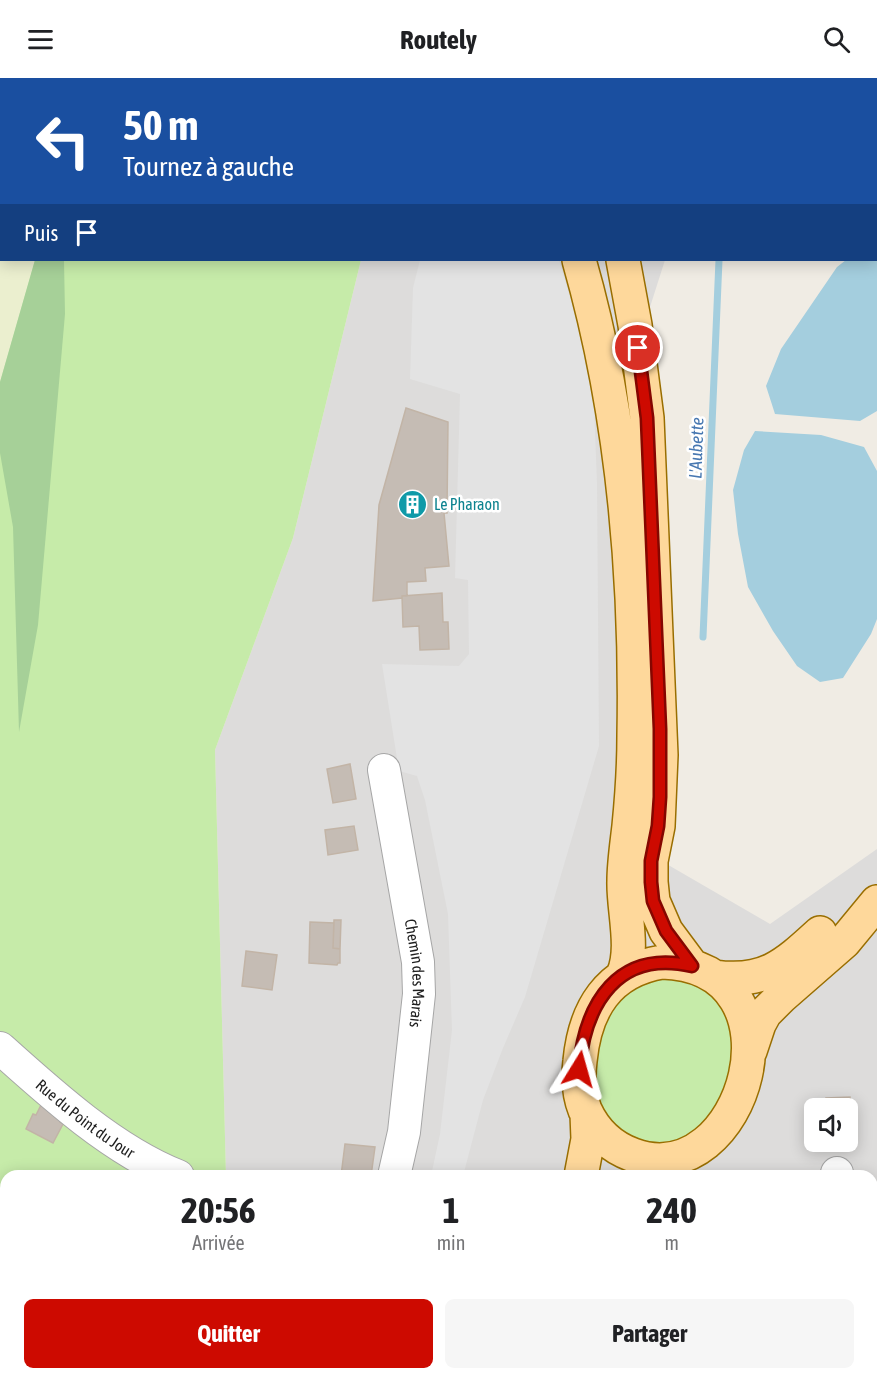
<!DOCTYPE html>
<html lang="fr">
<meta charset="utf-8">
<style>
body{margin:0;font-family:"Asap Condensed",sans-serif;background:#f6f6f6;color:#202124;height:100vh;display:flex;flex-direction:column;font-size:22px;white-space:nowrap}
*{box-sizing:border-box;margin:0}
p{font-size:20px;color:#757577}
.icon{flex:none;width:33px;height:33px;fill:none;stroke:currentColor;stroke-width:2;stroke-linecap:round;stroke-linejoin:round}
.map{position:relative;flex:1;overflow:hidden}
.panel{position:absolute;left:0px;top:1092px;width:878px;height:210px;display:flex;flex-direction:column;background:#fff;border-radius:18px 18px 0 0;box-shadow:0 3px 15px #0003}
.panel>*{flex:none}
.hud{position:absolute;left:0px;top:0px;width:878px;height:183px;box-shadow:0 3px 15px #0003;background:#1a4fa0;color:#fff;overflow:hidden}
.buttons{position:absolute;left:804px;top:1020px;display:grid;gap:12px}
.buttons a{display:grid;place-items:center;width:54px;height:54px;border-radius:9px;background:#fff;box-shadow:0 3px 15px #0003;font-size:30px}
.pin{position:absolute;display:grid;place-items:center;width:51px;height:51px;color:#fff;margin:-26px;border:3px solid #fff;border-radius:50%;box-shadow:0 2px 6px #0007}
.me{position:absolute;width:66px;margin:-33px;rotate:8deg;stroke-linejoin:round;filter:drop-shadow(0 0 4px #0008)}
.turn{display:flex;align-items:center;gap:21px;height:126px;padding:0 24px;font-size:27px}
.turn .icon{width:78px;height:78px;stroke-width:2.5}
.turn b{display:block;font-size:42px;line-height:51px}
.then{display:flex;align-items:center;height:57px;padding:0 24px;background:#0003;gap:12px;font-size:22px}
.eta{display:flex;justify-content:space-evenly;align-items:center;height:102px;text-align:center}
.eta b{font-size:36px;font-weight:700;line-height:42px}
.primary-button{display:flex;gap:12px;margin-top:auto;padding:12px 24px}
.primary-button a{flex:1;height:69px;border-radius:9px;background:#cd0a00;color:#fff;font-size:24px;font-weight:700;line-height:69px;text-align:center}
.primary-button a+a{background:#f6f6f6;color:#202124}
header{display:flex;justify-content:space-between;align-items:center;height:78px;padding:0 24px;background:#fff;font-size:27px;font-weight:700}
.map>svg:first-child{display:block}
</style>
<header><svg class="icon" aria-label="menu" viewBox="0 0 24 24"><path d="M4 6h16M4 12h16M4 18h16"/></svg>Routely<svg class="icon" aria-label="search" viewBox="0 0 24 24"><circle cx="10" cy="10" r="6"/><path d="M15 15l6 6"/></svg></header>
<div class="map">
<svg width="877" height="1302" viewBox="0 0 877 1302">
<rect width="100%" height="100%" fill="#f0ece4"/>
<path fill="#dddcdb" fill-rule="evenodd" d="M361 182H665L620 323V759L770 846 877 771V1302H245L244 1296H872V1098H226L215 672 293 460ZM814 1030H848V1064H814Z"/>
<path fill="#ebefcf" d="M0 0H59L2 2V182H35L0 304Z"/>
<path fill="#c6eba9" d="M35 182H361L293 460 215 672 226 1098H6V1254H0V304Z
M673 900 692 902 724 928 736 953 730 1003 705 1050 682 1062 659 1066 637 1063 611 1046 595 1019 592 996 605 942 621 919 645 903Z
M167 1296H244L245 1302H176Z"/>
<path fill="#a6d098" d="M35 182H64L65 236 38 547 19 654 13 449 0 375V304Z"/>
<path fill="#e3e3e3" d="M420 182H559L578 246 594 328 597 405 599 668 525 919 503 970 483 1022 463 1098H431L440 1056 452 952 448 836 425 722 417 698 399 693 382 586 459 588 469 576 468 502 455 500 460 316 410 301 413 210Z
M382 1296H461V1302H381Z
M642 1296H746V1302H643Z"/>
<path fill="#a4cede" d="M877 156V333L860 343 775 336 766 308 781 271 837 189 846 182H876Z
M755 353 821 357 864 369 877 393V541L871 556 843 600 820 604 797 588 773 553 748 509 738 456 733 412 744 372Z"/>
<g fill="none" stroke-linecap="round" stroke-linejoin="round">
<path stroke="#a4cede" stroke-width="7" d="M729 2V0
M876 87H877
M703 559 719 182"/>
</g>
<path fill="#c5bcb4" stroke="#c2b4a6" stroke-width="1.5" d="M406 330 448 344 447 435H444L449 488 425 490 426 503 407 504V518H402V520L373 523 379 427Z
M442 515 443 544H448L449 571 420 572 419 548 403 549 402 518Z
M350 686 356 721 333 725 327 691Z
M354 748 358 772 328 777 325 752Z
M334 842H341L340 871 333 870Z
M310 844 334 845 333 870 340 871V885H338L337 887 309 885Z
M246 873 277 877 272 912 242 908Z
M850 1019 852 1063H848V1030H827L826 1020Z
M44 1021 66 1032 60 1044 63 1046 53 1065 26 1051 33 1036 36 1037Z
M345 1066 375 1069 371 1098H341Z
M872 1221H877V1302H746V1296H872Z
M0 1283 6 1284V1296H77L76 1302H0Z
M299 1296H306L317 1299 316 1302H298Z"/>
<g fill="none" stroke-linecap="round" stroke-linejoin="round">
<defs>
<g id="minor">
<path d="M441 2V0"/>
<path id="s1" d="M384 692 418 884 419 916 404 1054 394 1098"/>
<path id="s2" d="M0 970C51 1016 114 1073 178 1098"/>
<path d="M837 1095V1098"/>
<path d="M279 1302V1296"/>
<path d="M340 1302 342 1296"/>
</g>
<path id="major" d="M517 0V2
M570 0 571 2
M579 182C623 336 637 497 634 658 634 688 632 718 629 748 627 766 624 785 624 803 623 831 635 871 623 897
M623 182 635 247 647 340 661 677 658 748 651 783V804L653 823 666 853 692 888
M662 884C811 888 745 1118 633 1077 611 1069 595 1054 585 1032 579 1017 578 999 580 983 585 931 608 893 662 884Z
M715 899C765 906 785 887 820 855
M750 973 759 946 765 935 781 919 844 864 877 824
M581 1098 588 1061 587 1036
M568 1296 569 1302
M598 1296 599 1302"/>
</defs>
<use href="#minor" stroke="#a6a6a6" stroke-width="34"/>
<use href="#major" stroke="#996e00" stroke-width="36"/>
<use href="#minor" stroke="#fff" stroke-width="32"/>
<use href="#major" stroke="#fed89b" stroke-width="33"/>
</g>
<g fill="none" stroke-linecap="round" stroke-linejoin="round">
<defs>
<path id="route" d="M579 991C585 925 618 871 692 888L666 853 653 823 651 804V783L658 748 660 719V651L647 340 638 270"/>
</defs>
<use href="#route" stroke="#850600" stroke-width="15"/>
<use href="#route" stroke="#cd0a00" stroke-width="10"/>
</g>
<defs>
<symbol id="building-disc" viewBox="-11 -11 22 22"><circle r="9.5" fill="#0f9aa8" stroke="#fff"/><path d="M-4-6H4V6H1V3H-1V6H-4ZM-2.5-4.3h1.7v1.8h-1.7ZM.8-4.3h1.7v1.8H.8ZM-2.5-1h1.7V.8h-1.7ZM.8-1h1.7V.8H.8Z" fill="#fff"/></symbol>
</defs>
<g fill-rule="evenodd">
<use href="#building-disc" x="396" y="410" width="33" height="33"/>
</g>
<g text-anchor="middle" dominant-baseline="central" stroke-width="5" stroke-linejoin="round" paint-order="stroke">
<g font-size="16" fill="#0d838f" stroke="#fff" text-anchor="start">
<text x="434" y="426">Le Pharaon</text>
</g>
<g font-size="16" fill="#1f1f1f" stroke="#fff">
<text stroke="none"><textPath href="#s1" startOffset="206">Chemin des Marais</textPath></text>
<text stroke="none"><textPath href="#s2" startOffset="111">Rue du Point du Jour</textPath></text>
</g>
<g font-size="18" font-style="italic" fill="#4878b1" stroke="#fff">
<text transform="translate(696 370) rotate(-88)">L'Aubette</text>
</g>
</g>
</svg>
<div class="buttons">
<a><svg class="icon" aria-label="sound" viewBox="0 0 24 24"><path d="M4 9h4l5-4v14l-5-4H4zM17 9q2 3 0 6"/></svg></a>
</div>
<div class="pin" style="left:638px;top:270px;background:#d93025"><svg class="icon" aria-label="arrive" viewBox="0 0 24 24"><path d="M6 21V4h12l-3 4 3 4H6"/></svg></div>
<svg class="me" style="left:579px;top:991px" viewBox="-20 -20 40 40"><path d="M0-17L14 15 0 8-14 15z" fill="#cd0a00" stroke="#fff" stroke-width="4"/></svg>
<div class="hud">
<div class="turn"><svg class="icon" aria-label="left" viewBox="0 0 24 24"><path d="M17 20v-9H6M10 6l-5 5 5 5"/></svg><div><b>50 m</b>Tournez à gauche</div></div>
<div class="then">Puis<svg class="icon" aria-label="arrive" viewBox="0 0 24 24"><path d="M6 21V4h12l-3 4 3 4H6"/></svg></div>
</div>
<section class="panel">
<div class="eta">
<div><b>20:56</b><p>Arrivée</p></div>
<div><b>1</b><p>min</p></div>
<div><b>240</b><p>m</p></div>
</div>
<div class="primary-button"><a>Quitter</a><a>Partager</a></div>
</section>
</div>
